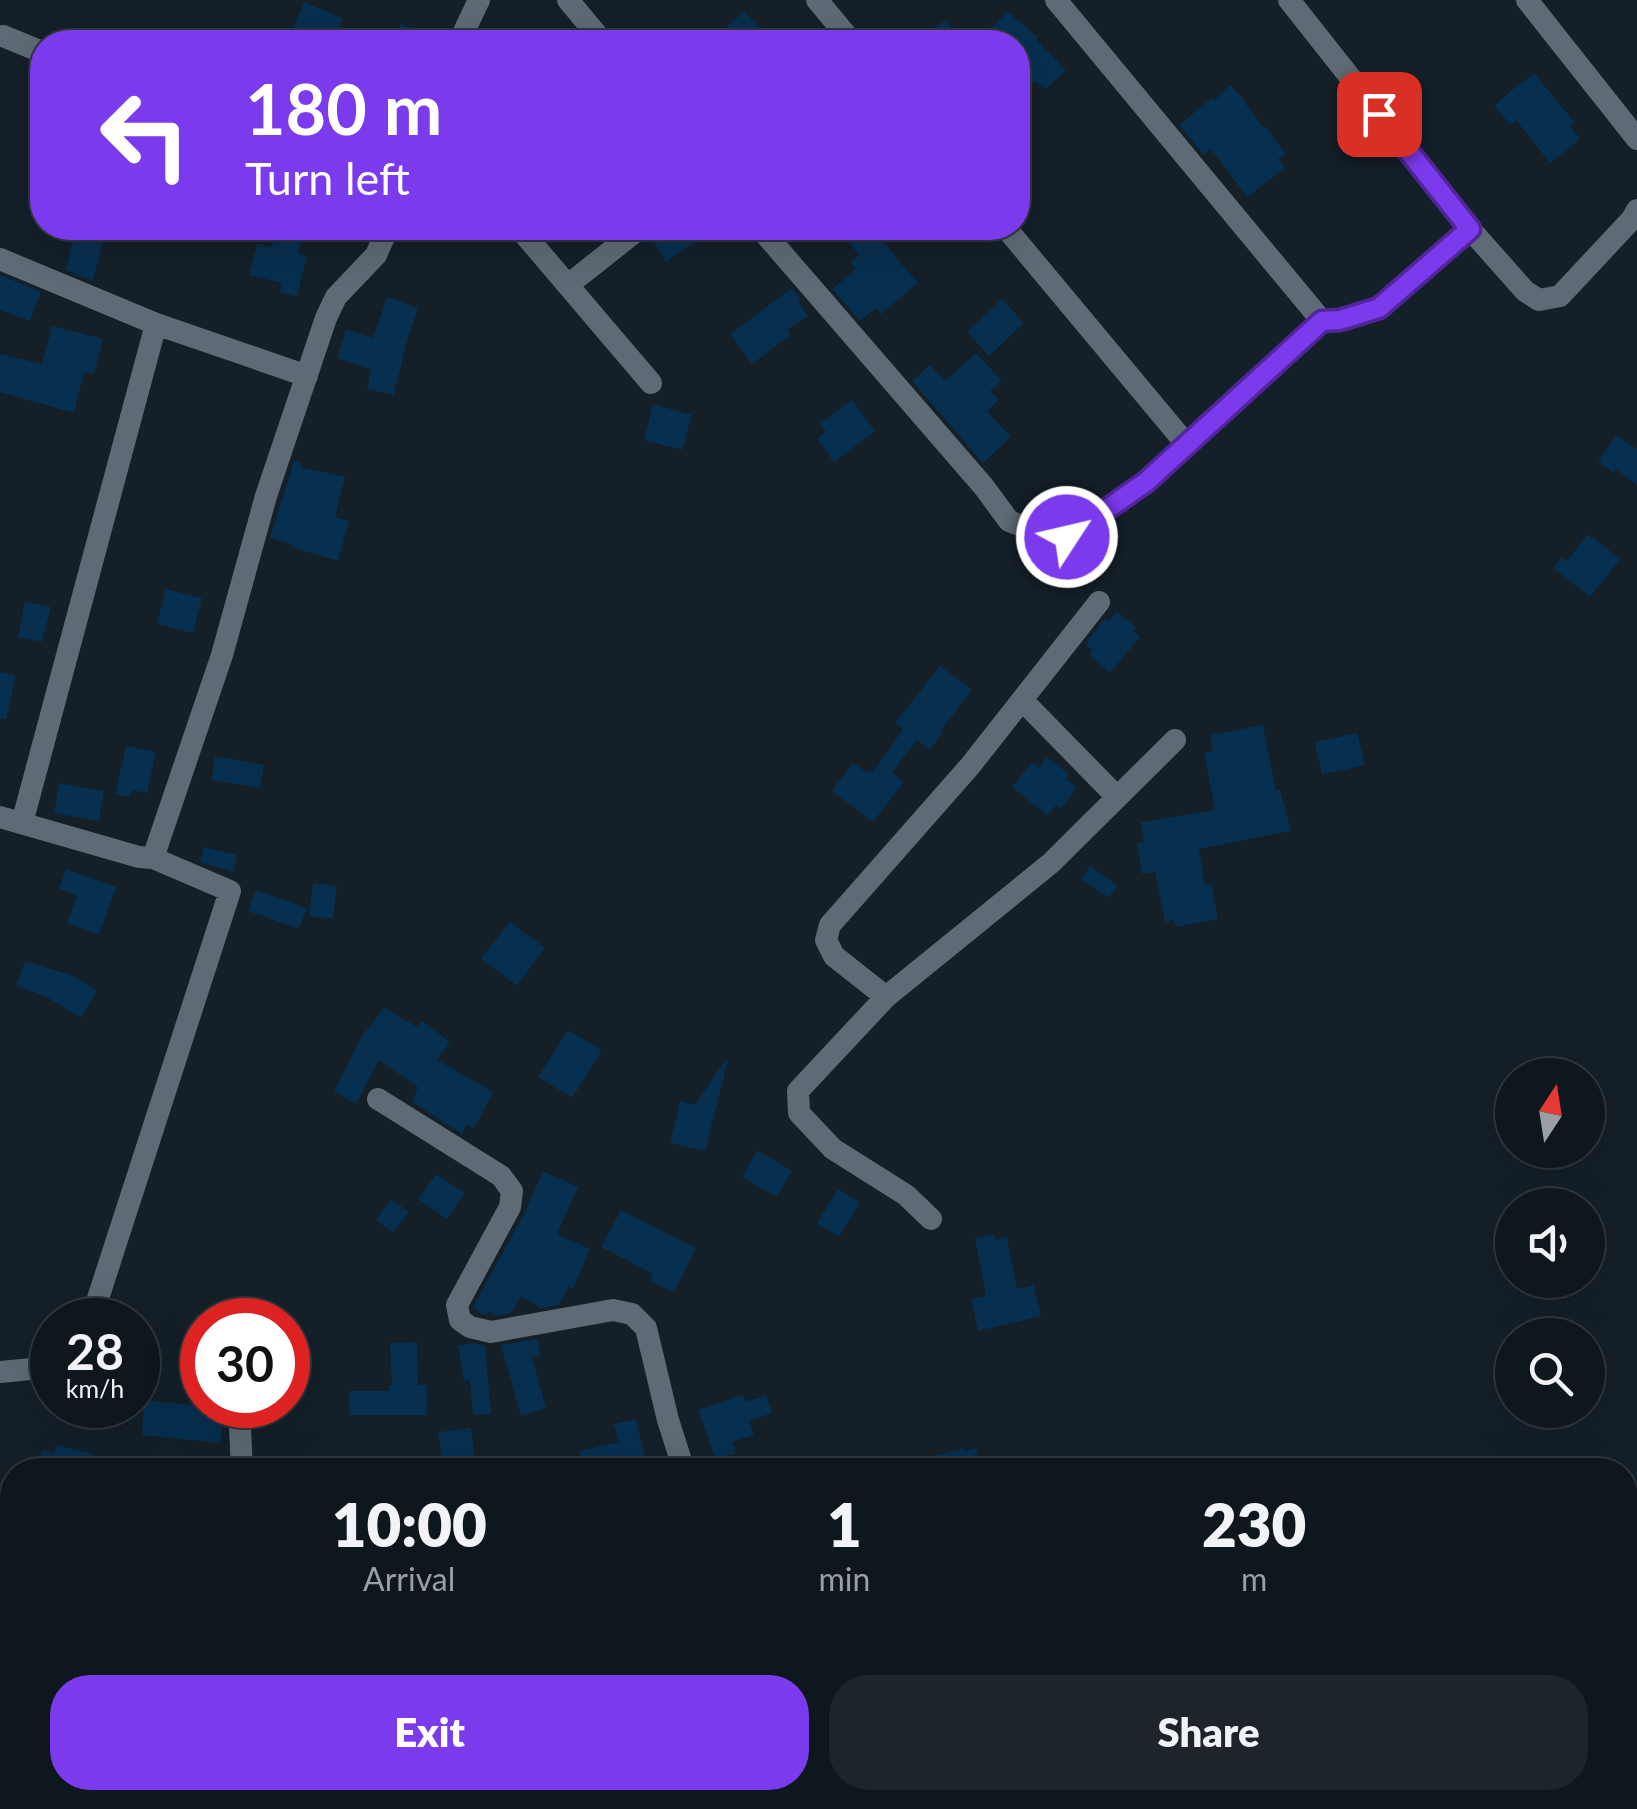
<!DOCTYPE html>
<style>
body{margin:0;font-family:Lato,sans-serif;background:#1d242b;color:#f1f3f6;height:100vh;display:flex;flex-direction:column;font-size:38px;white-space:nowrap}
*{box-sizing:border-box;margin:0}
p{font-size:32px;color:#9b9fa4}
.icon{flex:none;width:55px;height:55px;fill:none;stroke:currentColor;stroke-width:2;stroke-linecap:round;stroke-linejoin:round}
.map{position:relative;flex:1;overflow:hidden}
.drawer{position:absolute;left:0px;top:1458px;width:1638px;height:352px;display:flex;flex-direction:column;background:#0f171e;border-radius:40px 40px 0 0;box-shadow:0 10px 40px #0002,0 0 0 2px #2f363c}
.drawer>*{flex:none}
.banner{position:absolute;left:30px;top:30px;width:1000px;height:210px;border-radius:40px;box-shadow:0 10px 40px #0002,0 0 0 2px #2f363c;background:#7c3aed;color:#fff;overflow:hidden}
.needle{width:65px;rotate:12deg}
.controls{position:absolute;left:1495px;top:1058px;display:grid;gap:20px}
.controls a{display:grid;place-items:center;width:110px;height:110px;border-radius:50%;background:#0f171e;box-shadow:0 10px 40px #0002,0 0 0 2px #2f363c;font-size:50px}
.speed{position:absolute;left:30px;top:1298px;display:flex;gap:20px;font-size:50px;font-weight:700;text-align:center}
.speed>*{display:grid;place-content:center;width:130px;height:130px;border-radius:50%;background:#0f171e;box-shadow:0 10px 40px #0002,0 0 0 2px #2f363c;line-height:1}
.speed small{font-size:25px;font-weight:400}
.speed .limit{border:15px solid #d22;background:#fff;color:#111}
.pin{position:absolute;display:grid;place-items:center;width:85px;height:85px;color:#fff;margin:-42px;border-radius:20px;box-shadow:0 5px 15px #0006}
.me{position:absolute;width:110px;margin:-55px;rotate:55deg;stroke-linejoin:round;filter:drop-shadow(0 0 8px #0008)}
.turn{display:flex;align-items:center;gap:35px;height:210px;padding:0 50px;font-size:45px}
.turn .icon{width:130px;height:130px;stroke-width:2.5}
.turn b{display:block;font-size:70px;line-height:85px}
.eta{display:flex;justify-content:space-evenly;align-items:center;height:170px;text-align:center}
.eta b{font-size:60px;font-weight:800;line-height:70px}
.action{display:flex;gap:20px;margin-top:auto;padding:20px 50px}
.action a{flex:1;height:115px;border-radius:40px;background:#7c3aed;color:#fff;font-size:40px;font-weight:800;line-height:115px;text-align:center}
.action a+a{background:#1d242b;color:#f1f3f6}
.map>svg:first-child{display:block}
</style>
<div class="map">
<svg width="1637" height="1809" viewBox="0 0 1637 1809">
<rect width="100%" height="100%" fill="#141f28"/>
<path fill="#072f4f" d="M304 2 343 18 339 27 375 42H287Z
M744 11 774 42H727L719 34Z
M1007 11 1038 37 1036 39 1066 70 1045 90 1035 81 1018 98V42H980Z
M946 20 960 42H938L930 30Z
M401 23 444 42H392Z
M1535 74 1575 123 1570 126 1580 139 1550 163 1516 120 1511 125 1494 106 1518 85Z
M1230 85 1246 101 1245 103 1263 127 1265 126 1286 154 1278 159 1285 168 1247 197 1211 149 1204 155 1179 125 1212 98 1214 101Z
M281 228H294L306 233 297 253 307 256 297 297 280 292 282 283 249 275 257 244 271 247Z
M655 228H717L666 262 651 238Z
M837 228H871L918 283 881 314 876 308 860 321 832 289 856 269 850 262 859 255Z
M74 236 103 243 93 281 66 270Z
M0 275 41 292 30 321 0 310Z
M792 288 801 300 799 302 808 316 787 330 791 335 752 364 730 334Z
M387 297 418 308 407 341 394 395 367 389 371 370 337 358 346 329 373 338Z
M1002 299 1024 323 989 356 967 332Z
M52 326 103 339 94 374 84 372 74 413 0 392V354L42 364Z
M976 353 1002 381 990 391 999 400 987 411 1011 437 983 463 912 381 930 365 945 381Z
M852 400 875 431 834 462 817 439 826 432 820 424Z
M653 404 692 415 682 450 644 440Z
M1616 435 1637 449V485L1616 469 1614 473 1598 462Z
M294 461 302 463 301 467 345 477 335 517 349 521 338 561 291 547 292 544 270 538Z
M1588 534 1620 559 1590 597 1553 568 1562 557 1567 561Z
M166 589 202 598 193 633 157 624Z
M25 601 51 607 42 642 18 637Z
M1117 612 1136 627 1133 631 1140 637 1110 673 1089 655 1093 650 1085 644 1105 618 1109 621Z
M940 666 972 690 941 730 943 732 930 750 917 740 892 772 904 782 873 822 832 791 853 763 867 773 870 770 873 772 903 729 895 723Z
M0 672 16 675 6 719H0Z
M1263 725 1276 791 1280 790 1291 831 1199 849 1205 885 1211 884 1218 919 1176 927 1174 920 1165 922 1155 872 1142 874 1137 844 1144 842 1141 822 1215 810 1204 753 1213 751 1210 735Z
M1357 733 1365 765 1322 775 1315 742Z
M126 746 156 752 147 793 132 790 130 797 115 794Z
M215 756 264 765 260 788 211 780Z
M1047 757 1069 774 1066 779 1077 788 1061 809 1056 805 1048 816 1012 787 1032 762 1039 768Z
M59 783 104 791 99 821 54 813Z
M204 847 237 855 233 872 200 862Z
M1090 866 1118 886 1108 898 1081 879Z
M66 869 116 887 99 935 67 923 77 896 59 889Z
M313 883 337 886 333 919 309 916Z
M256 890 307 908 299 929 248 911Z
M510 922 545 948 517 986 481 958Z
M25 961 74 976 97 991 81 1018 45 996 16 986Z
M384 1007 417 1027 422 1021 450 1042 437 1060 494 1092 474 1128 467 1125 462 1134 412 1102 418 1087 379 1060 356 1104 334 1092 361 1038Z
M568 1030 602 1050 572 1098 538 1077Z
M726 1059 728 1060 705 1151 670 1143 680 1101 695 1105Z
M757 1150 792 1171 777 1197 742 1177Z
M543 1171 578 1187 557 1234 590 1249 573 1289 569 1286 559 1305 541 1308 521 1297 511 1313 493 1316 492 1312 482 1314 473 1307 525 1212Z
M436 1174 465 1193 447 1219 418 1199Z
M838 1189 860 1202 839 1237 817 1223Z
M391 1199 409 1212 393 1233 376 1220Z
M621 1210 696 1248 674 1292 650 1281 653 1274 601 1247Z
M994 1234 995 1240 1007 1237 1017 1289 1034 1285 1041 1316 978 1331 971 1299 986 1296 975 1238Z
M538 1339 540 1356 532 1357 546 1408 521 1416 501 1345Z
M417 1342 418 1385H427V1415H349V1391H389V1386H392L390 1343Z
M473 1343 485 1346 491 1414 473 1415 470 1380 464 1381 458 1346Z
M743 1395 745 1402 766 1395 772 1413 749 1421 754 1435 732 1442 736 1453 716 1460 698 1410Z
M144 1400 224 1409 220 1443 142 1435Z
M636 1419 648 1470H583L579 1451 618 1442 614 1424Z
M471 1428 476 1470H443L438 1432Z
M56 1445 94 1454 90 1470H37L42 1450 54 1453Z
M964 1448 965 1451 976 1448 981 1470H903L902 1464Z"/>
<g fill="none" stroke-linecap="round" stroke-linejoin="round">
<path stroke="#5e6a75" stroke-width="22" d="M568 0 603 42
M817 0 852 42
M1056 0 1322 321
M1289 0 1470 229 1525 291 1539 300 1560 296 1632 219 1637 210
M1527 0 1637 139
M3 36 42 52
M459 42 479 0
M519 228 651 383
M760 228 984 487 1009 521 1038 532 1067 537 1146 482 1322 321H1340L1379 309 1470 229
M1006 228 1187 445
M0 259 156 324 307 376
M568 285 640 228
M1022 700 1117 797
M0 817 139 857 153 858 222 655 266 496 326 318 336 297 376 255 388 228
M22 823 156 324
M886 997 834 956 826 940 830 925 970 766 1099 602
M378 1099 501 1176 512 1191 510 1207 457 1305 460 1320 470 1327 491 1332 613 1310 632 1314 646 1328 668 1420 684 1470
M931 1219 906 1195 833 1149 799 1113 798 1091 886 997 1051 863 1175 740
M91 1320 230 891 153 858
M0 1372 52 1367
M239 1405 242 1470
M0 1626 12 1624
M774 1798 776 1809
M813 1809 834 1798"/>
</g>
<g fill="none" stroke-linecap="round" stroke-linejoin="round">
<defs>
<path id="route" d="M1067 537 1146 482 1322 321 1340 320 1379 308 1470 229 1379 114"/>
</defs>
<use href="#route" stroke="#51269a" stroke-width="25"/>
<use href="#route" stroke="#7c3aed" stroke-width="18"/>
</g>
</svg>
<div class="controls">
<a><svg class="needle" viewBox="-14 -14 28 28"><path d="M0-13l5 13h-10z" fill="#e53935"/><path d="M0 13l5-13h-10z" fill="#9b9fa4"/></svg></a>
<a><svg class="icon" aria-label="sound" viewBox="0 0 24 24"><path d="M4 9h4l5-4v14l-5-4H4zM17 9q2 3 0 6"/></svg></a>
<a><svg class="icon" aria-label="search" viewBox="0 0 24 24"><circle cx="10" cy="10" r="6"/><path d="M15 15l6 6"/></svg></a>
</div>
<div class="speed"><div>28<small>km/h</small></div><div class="limit">30</div></div>
<div class="pin" style="left:1379px;top:114px;background:#d93025"><svg class="icon" aria-label="arrive" viewBox="0 0 24 24"><path d="M6 21V4h12l-3 4 3 4H6"/></svg></div>
<svg class="me" style="left:1067px;top:537px" viewBox="-20 -20 40 40"><circle r="17" fill="#7c3aed" stroke="#fff" stroke-width="3"/><path d="M0-11L8 9 0 5-8 9z" fill="#fff"/></svg>
<div class="banner">
<div class="turn"><svg class="icon" aria-label="left" viewBox="0 0 24 24"><path d="M17 20v-9H6M10 6l-5 5 5 5"/></svg><div><b>180 m</b>Turn left</div></div>
</div>
<section class="drawer">
<div class="eta">
<div><b>10:00</b><p>Arrival</p></div>
<div><b>1</b><p>min</p></div>
<div><b>230</b><p>m</p></div>
</div>
<div class="action"><a>Exit</a><a>Share</a></div>
</section>
</div>
